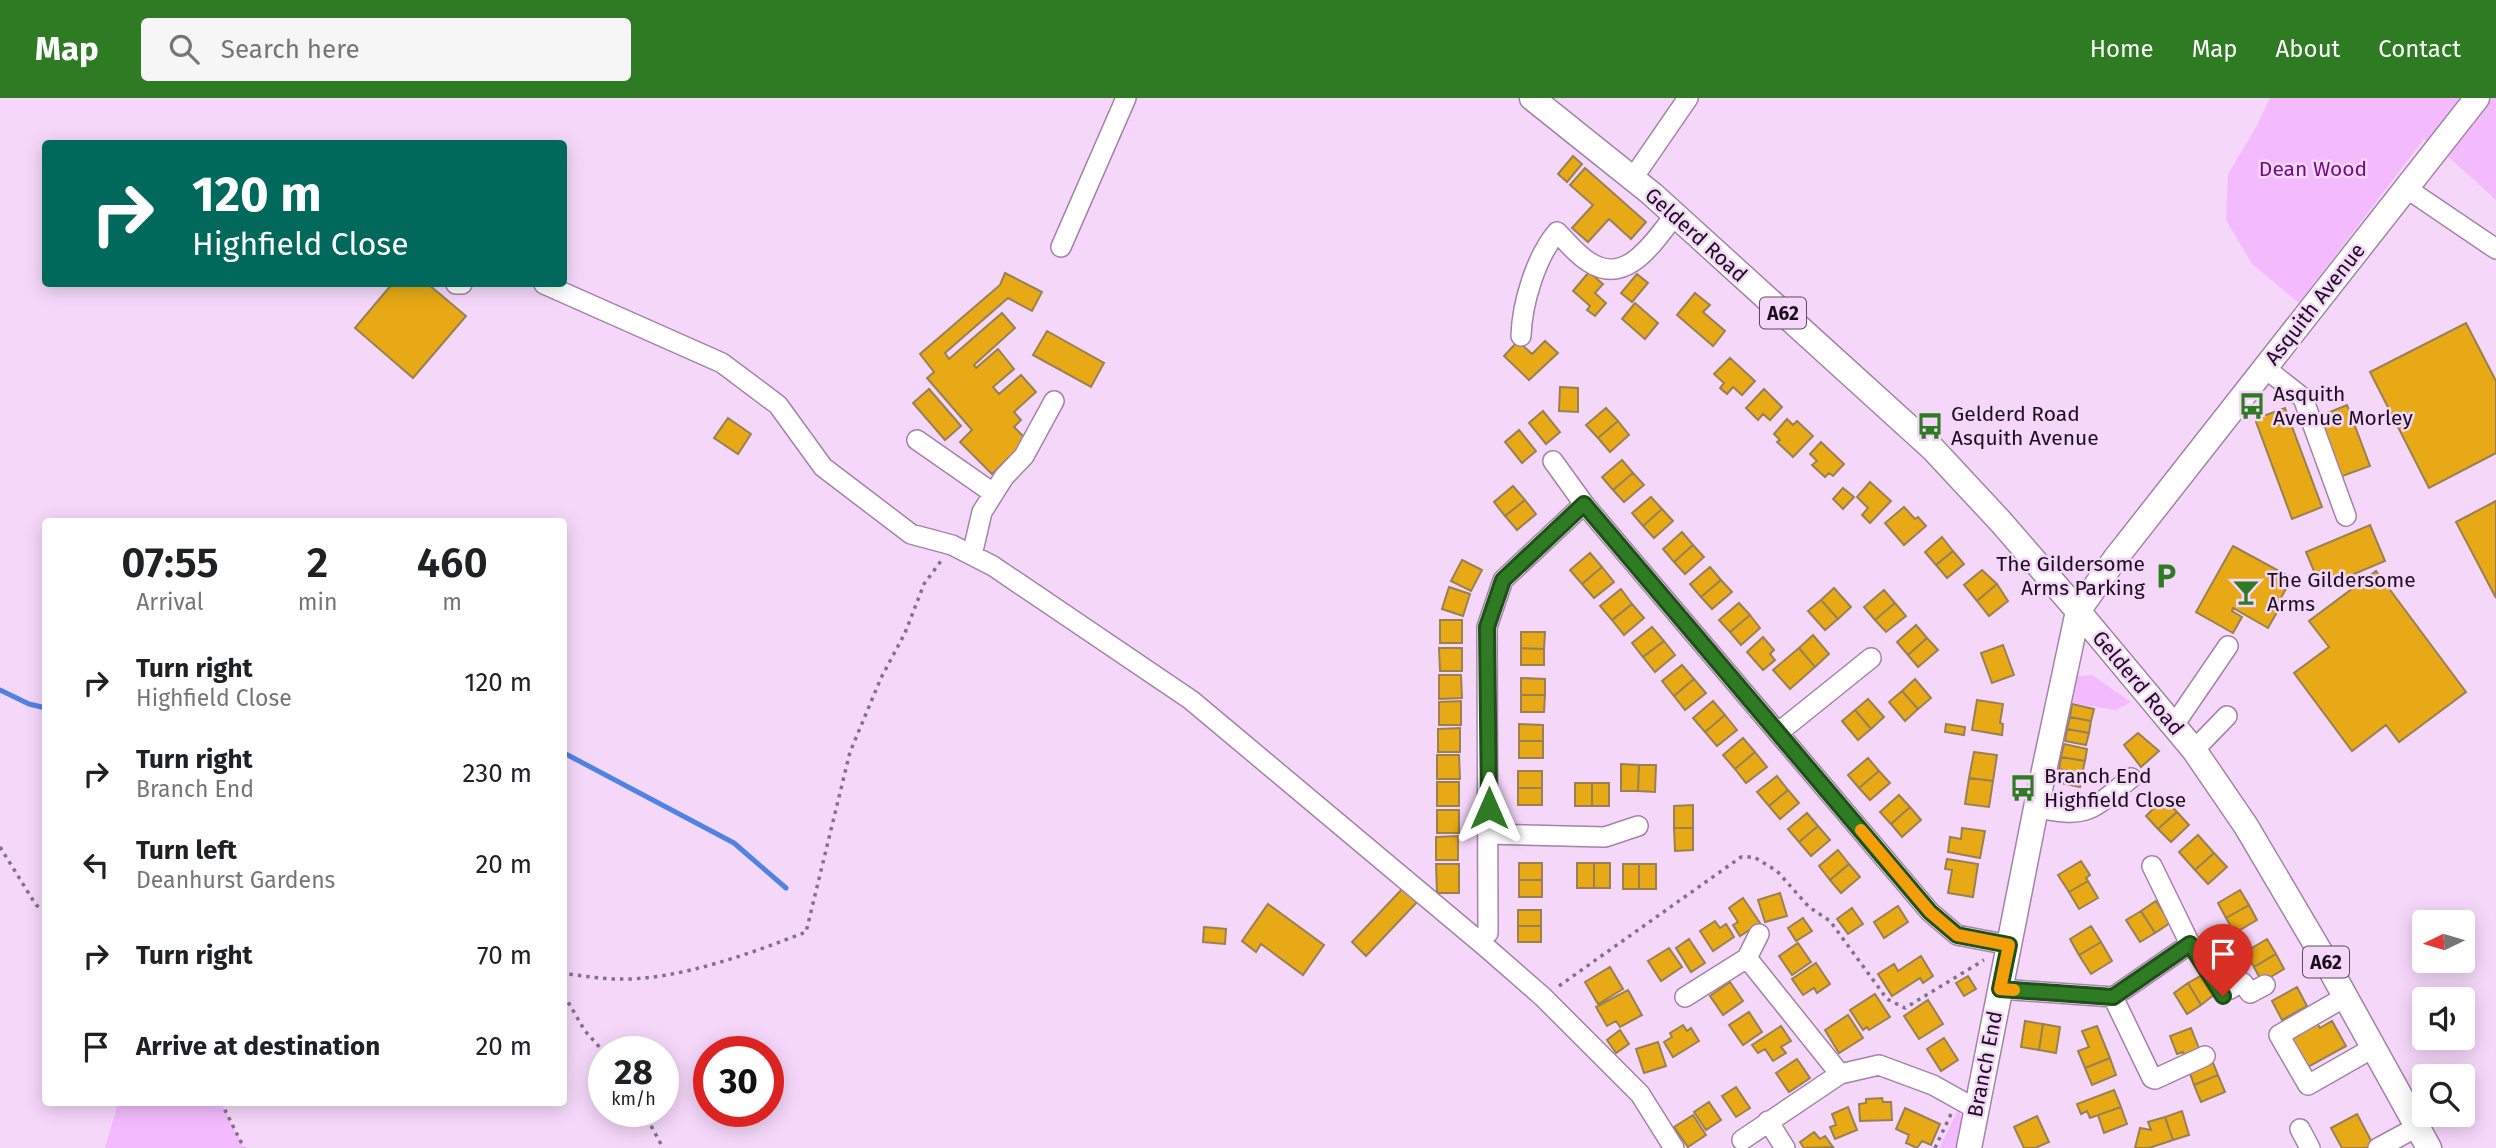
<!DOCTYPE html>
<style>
body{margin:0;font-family:"Fira Sans",sans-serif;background:#f6f6f6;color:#202124;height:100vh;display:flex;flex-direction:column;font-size:26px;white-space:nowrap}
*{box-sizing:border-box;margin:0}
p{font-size:23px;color:#757577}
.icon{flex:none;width:38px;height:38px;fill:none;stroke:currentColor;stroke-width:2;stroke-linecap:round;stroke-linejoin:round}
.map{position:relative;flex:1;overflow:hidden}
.side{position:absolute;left:42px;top:420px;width:525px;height:588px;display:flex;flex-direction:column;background:#fff;border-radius:7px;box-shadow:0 4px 18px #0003}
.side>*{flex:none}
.guide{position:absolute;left:42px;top:42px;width:525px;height:147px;border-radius:7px;box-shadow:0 4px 18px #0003;background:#00695c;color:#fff;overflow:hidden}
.needle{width:46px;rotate:265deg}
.fabs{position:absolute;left:2412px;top:812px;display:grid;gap:14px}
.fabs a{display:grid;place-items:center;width:63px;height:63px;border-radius:7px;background:#fff;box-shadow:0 4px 18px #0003;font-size:35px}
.speed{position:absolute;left:588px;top:938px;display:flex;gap:14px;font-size:35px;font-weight:700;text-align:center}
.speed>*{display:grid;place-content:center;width:91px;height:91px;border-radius:50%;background:#fff;box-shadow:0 4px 18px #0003;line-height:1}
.speed small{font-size:18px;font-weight:400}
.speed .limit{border:10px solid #d22;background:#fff;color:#111}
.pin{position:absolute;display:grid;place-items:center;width:60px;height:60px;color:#fff;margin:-72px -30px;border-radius:50% 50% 50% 0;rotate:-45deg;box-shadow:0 0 7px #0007}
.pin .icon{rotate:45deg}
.me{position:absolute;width:77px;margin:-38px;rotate:0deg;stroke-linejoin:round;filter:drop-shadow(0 0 5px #0008)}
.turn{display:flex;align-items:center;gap:24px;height:147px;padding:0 35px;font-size:32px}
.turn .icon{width:91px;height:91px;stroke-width:2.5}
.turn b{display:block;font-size:49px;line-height:60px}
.eta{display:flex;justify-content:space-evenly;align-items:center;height:119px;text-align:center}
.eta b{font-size:42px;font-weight:600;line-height:49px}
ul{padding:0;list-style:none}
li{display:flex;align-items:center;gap:21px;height:91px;padding:0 35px}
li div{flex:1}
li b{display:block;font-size:26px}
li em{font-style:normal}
header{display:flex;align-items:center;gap:42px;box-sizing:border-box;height:98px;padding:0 35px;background:#2e7b23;color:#fff}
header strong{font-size:33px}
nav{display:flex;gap:38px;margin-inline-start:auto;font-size:24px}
.search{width:490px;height:63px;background:#f6f6f6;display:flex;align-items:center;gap:18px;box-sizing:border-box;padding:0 24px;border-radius:7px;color:#757577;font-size:26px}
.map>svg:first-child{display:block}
</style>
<header>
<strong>Map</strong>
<div class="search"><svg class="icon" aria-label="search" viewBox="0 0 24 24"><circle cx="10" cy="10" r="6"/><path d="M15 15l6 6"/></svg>Search here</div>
<nav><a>Home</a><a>Map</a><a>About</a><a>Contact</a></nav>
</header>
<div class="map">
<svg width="2496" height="1050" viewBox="0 0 2496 1050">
<rect width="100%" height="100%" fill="#f5d7fa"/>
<path fill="#f3bbfd" d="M2270 0H2496V102L2452 62 2424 41 2299 205 2252 166 2226 122 2228 76 2255 31Z
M2092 577 2131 604 2116 612 2072 605 2076 578Z
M118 1005H221L244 1050H105Z
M1959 1010 1963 1031 1959 1050H1939Z"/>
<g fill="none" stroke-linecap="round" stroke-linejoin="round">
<path stroke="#4f83e3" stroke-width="5" d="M0 592 29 606 46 610
M564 655 734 745 786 790"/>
</g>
<path fill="#e7a915" stroke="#998053" stroke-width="2" d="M1573 58 1582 66 1567 84 1558 76Z
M1585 70 1646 124 1631 141 1609 121 1588 144 1572 130 1593 107 1570 87Z
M1589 174 1603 186 1595 195 1606 205 1595 218 1587 212 1590 208 1573 193Z
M1005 175 1042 194 1032 213 1008 200 945 255 949 261 1002 215 1015 230 974 267 976 270 998 251 1014 271 993 289 999 296 1021 277 1036 294 1014 314 1021 322 1014 329 1027 342 992 376 960 344 972 332 927 280 934 274 920 256 1000 187Z
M1637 176 1648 185 1632 204 1621 195Z
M392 186H428L466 218 413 280 355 230Z
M1695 195 1710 207 1703 214 1725 233 1713 248 1677 217Z
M1635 205 1658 225 1645 241 1622 221Z
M2466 225 2496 283V355L2429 390 2370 274Z
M1047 233 1104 265 1091 289 1033 257Z
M1518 243 1532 256 1545 243 1558 255 1529 282 1504 258Z
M1730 260 1755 283 1742 297 1733 289 1727 296 1720 290 1724 285 1714 276Z
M1560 289 1578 290V314L1559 313Z
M929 291 961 328 945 342 913 305Z
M1764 291 1782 309 1770 322 1763 316 1758 322 1746 310Z
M2347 307 2370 368 2337 380 2315 320Z
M1606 310 1618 323 1598 340 1586 327Z
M2285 310 2322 409 2292 421 2255 321Z
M1543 313 1560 334 1546 346 1529 325Z
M728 320 751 336 738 356 714 340Z
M1787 321 1793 327 1797 323 1813 338 1793 359 1777 344 1780 342 1774 336Z
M1618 323 1629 337 1610 354 1598 340Z
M1519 332 1536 353 1522 365 1505 344Z
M1821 344 1844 366 1833 378 1829 375 1825 379 1812 367 1817 363 1810 356Z
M1622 362 1633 375 1613 392 1602 379Z
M1633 375 1644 387 1624 404 1613 392Z
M1870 384 1891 403 1870 425 1862 417 1868 410 1857 399Z
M1513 388 1525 402 1505 418 1494 404Z
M1843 390 1854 399 1843 411 1833 401Z
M1651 399 1662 411 1643 428 1632 415Z
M1525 402 1536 416 1517 432 1505 418Z
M2496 403V500L2456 424Z
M1904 409 1915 421 1918 419 1926 428 1904 447 1885 425Z
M1662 411 1673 423 1654 440 1643 428Z
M2370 427 2385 463 2321 490 2306 454Z
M1682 434 1693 447 1674 464 1663 451Z
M1942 439 1953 453 1936 467 1925 454Z
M1693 447 1704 459 1685 476 1674 464Z
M2233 448 2292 480 2277 507 2280 509 2268 530 2233 510 2232 513 2242 519 2233 535 2196 514Z
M1953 453 1964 466 1947 480 1936 467Z
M1590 455 1602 469 1582 486 1570 472Z
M1462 462 1482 472 1471 493 1451 483Z
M1602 469 1614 484 1594 500 1582 486Z
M1710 469 1721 482 1701 499 1690 486Z
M1982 472 1997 486 1977 503 1964 487Z
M2376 473 2466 594 2399 644 2386 627 2352 653 2294 575 2329 549 2309 523Z
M1721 482 1732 494 1712 511 1701 499Z
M1997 486 2008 503 1989 518 1977 503Z
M1449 489 1470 496 1463 518 1442 511Z
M1834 490 1851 509 1838 521 1821 502Z
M1621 491 1632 506 1612 522 1600 508Z
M1884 492 1895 505 1875 522 1864 509Z
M1821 502 1838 521 1825 532 1808 513Z
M1739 505 1750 517 1730 534 1719 522Z
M1895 505 1906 518 1886 534 1875 522Z
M1632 506 1644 520 1624 537 1612 522Z
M1750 517 1760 530 1741 547 1730 534Z
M1440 522H1462V545H1440Z
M1916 527 1927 540 1908 557 1897 544Z
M1652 529 1664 543 1643 559 1632 545Z
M1521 534H1545L1544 551 1521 550Z
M1813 537 1829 556 1815 569 1799 550Z
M1763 539 1774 552 1770 556 1775 562 1763 572 1747 554Z
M1927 540 1938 552 1918 569 1908 557Z
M1664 543 1675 557 1655 574 1643 559Z
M2003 547 2014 577 1992 585 1981 555Z
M1439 550H1462V573H1440Z
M1521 550 1544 551V567H1521Z
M1799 550 1815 569 1790 591 1773 572Z
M1682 567 1694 581 1674 598 1662 583Z
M1439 577H1461L1462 600 1439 601Z
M1521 580 1545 581V597H1521Z
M1694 581 1706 595 1685 612 1674 598Z
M1915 581 1931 600 1918 611 1902 593Z
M1902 593 1918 611 1905 623 1889 604Z
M1521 597H1545L1544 614H1521Z
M1868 601 1884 619 1871 631 1855 612Z
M1977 602 2003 606 2000 625 2003 626 2002 637 1972 632Z
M1461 603V627H1439V604Z
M1713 603 1725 617 1705 634 1693 620Z
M2072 606 2094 611 2091 623 2070 619Z
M1855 612 1871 631 1858 642 1842 623Z
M1725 617 1737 632 1717 648 1705 634Z
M2070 619 2091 623 2089 635 2067 631Z
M1519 626 1543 627V643H1519Z
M1946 626 1965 629 1964 637 1945 634Z
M1460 630V654H1438V631Z
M2067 631 2089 635 2086 647 2065 643Z
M2138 635 2159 653 2141 669 2124 647Z
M1743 640 1755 654 1735 671 1723 657Z
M1519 643H1543V660H1519Z
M2064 646 2087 651 2085 663 2061 659Z
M1755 654 1767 669 1746 685 1735 671Z
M1974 654 1997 657 1993 683 1969 680Z
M1437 657H1459L1460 681H1437Z
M2061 659 2085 663 2082 676 2059 671Z
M1868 660 1879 673 1859 690 1848 677Z
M1621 666 1639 667 1638 693H1621Z
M1639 667H1656L1655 694 1638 693Z
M2059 671 2082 676 2080 689 2056 684Z
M1518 673H1542V690H1518Z
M1879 673 1890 685 1870 702 1859 690Z
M1777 678 1788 692 1769 708 1757 694Z
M1969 680 1993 683 1989 709 1965 706Z
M1437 684H1459V708H1437Z
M1575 685H1592V708H1575Z
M1592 685H1609V708H1592Z
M1518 690H1542V707H1518Z
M1788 692 1799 705 1780 721 1769 708Z
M1899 697 1910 709 1891 726 1880 714Z
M2164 700 2177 714 2158 731 2146 718Z
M1693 707V730H1674V708Z
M1910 709 1921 722 1902 739 1891 726Z
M1437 712H1459V735H1437Z
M2177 714 2189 727 2171 744 2158 731Z
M1807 715 1818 728 1799 744 1788 731Z
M1818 728 1830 742 1811 758 1799 744Z
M1674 730H1693V752L1675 753Z
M1962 730 1985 733 1980 760 1948 754 1950 739 1961 741Z
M2198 737 2214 755 2195 772 2179 754Z
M1458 738V762H1436V739Z
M1838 752 1849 766 1830 782 1819 768Z
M2214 755 2227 769 2208 786 2195 772Z
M1947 761 1978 766 1973 799 1948 795 1952 772 1945 771Z
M2081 763 2090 777 2086 780 2088 783 2069 794 2058 777Z
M1519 765H1542V782H1519Z
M1577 765H1594V790H1577Z
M1594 765H1610V790H1594Z
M1436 766H1459V795H1437Z
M1623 766H1639V791H1623Z
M1639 766H1656V791H1639Z
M1849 766 1860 779 1841 795 1830 782Z
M1519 782H1542V799H1519Z
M2088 783 2098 800 2079 811 2069 794Z
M1404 789 1418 803 1366 858 1352 844Z
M2240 792 2249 807 2226 820 2218 805Z
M1780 795 1787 818 1765 824 1758 802Z
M1743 800 1760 825 1740 838 1733 827 1738 824 1729 810Z
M2156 803 2170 825 2155 835 2141 813Z
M1268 806 1324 847 1303 877 1261 846 1256 854 1242 843Z
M2249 807 2257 822 2235 835 2226 820Z
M1898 808 1908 824 1884 840 1874 824Z
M1852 810 1863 826 1848 836 1837 821Z
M1518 812H1541V828H1518Z
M2141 813 2155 835 2140 844 2126 822Z
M1803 820 1812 833 1796 843 1788 830Z
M1715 823 1720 830 1726 826 1734 839 1713 853 1700 833Z
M1518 828H1541V844H1518Z
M2091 828 2101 844 2079 857 2070 841Z
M1204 829 1226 831 1225 846 1203 844Z
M1689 841 1705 865 1691 874 1676 850Z
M2267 841 2276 856 2254 869 2245 854Z
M2101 844 2112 863 2091 876 2079 857Z
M1798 845 1811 864 1792 877 1779 858Z
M1669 850 1682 869 1661 883 1648 863Z
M2276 856 2284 871 2262 884 2254 869Z
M1921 858 1933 878 1923 885 1920 880 1892 898 1878 876 1894 866 1898 873Z
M1816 865 1830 886 1817 895 1814 890 1803 897 1792 881Z
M1610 869 1623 891 1598 906 1585 884Z
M2202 877 2215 896 2201 907 2188 885Z
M1968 878 1976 891 1964 898 1956 885Z
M1730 884 1743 903 1723 917 1710 898Z
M2188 885 2201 907 2187 916 2174 895Z
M2297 889 2307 908 2282 922 2272 903Z
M1628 892 1642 917 1620 929 1616 923 1607 928 1596 909Z
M1875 896 1890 919 1869 932 1867 929 1863 932 1850 912Z
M1928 902 1943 926 1919 941 1904 918Z
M2307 908 2320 930 2332 923 2346 948 2308 969 2282 922Z
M1749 914 1762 934 1743 947 1729 927Z
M1848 917 1863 940 1839 955 1825 932Z
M2025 923 2043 926 2039 952 2021 949Z
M2043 926 2060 929 2056 955 2039 952Z
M1683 927 1687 933 1691 930 1699 943 1673 959 1664 944 1672 939 1670 935Z
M1781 928 1791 943 1781 949 1786 955 1773 963 1765 951 1758 955 1752 947Z
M2097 928 2110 960 2085 970 2078 953 2089 949 2082 933Z
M2191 930 2200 953 2185 959 2183 954 2177 956 2170 938Z
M1620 932 1629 946 1616 955 1607 942Z
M1944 940 1958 962 1941 973 1927 951Z
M1658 944 1666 968 1644 975 1636 951Z
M2110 960 2116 977 2092 987 2085 970Z
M2211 960 2218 977 2194 987 2188 970Z
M1797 961 1810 980 1789 994 1776 975Z
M2218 977 2225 994 2201 1004 2194 987Z
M1736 989 1750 1010 1736 1019 1722 998Z
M2114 992 2121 1009 2090 1020 2087 1013 2081 1016 2077 1006Z
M1882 1000 1883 1004H1891L1892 1022 1860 1023 1859 1006 1866 1005V1001Z
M1709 1004 1721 1022 1706 1032 1694 1014Z
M1848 1009 1857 1032 1835 1041 1830 1029 1836 1027 1832 1016Z
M2121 1009 2127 1026 2104 1035 2098 1017Z
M1905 1010 1940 1026 1931 1047 1922 1043 1917 1050 1906 1045 1909 1037 1896 1031Z
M2182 1013 2189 1037 2173 1042 2165 1019Z
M2357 1016 2375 1050H2342L2331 1030Z
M1693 1017 1706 1037 1688 1049 1674 1029Z
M2037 1018 2049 1044 2035 1050H2024L2014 1029Z
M2165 1019 2173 1042 2149 1050H2135L2140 1030 2151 1032 2148 1024Z
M1814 1034 1820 1041 1825 1038 1833 1049 1804 1050 1800 1044Z"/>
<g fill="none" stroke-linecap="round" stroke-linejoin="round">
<defs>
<path id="minor" d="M1633 80 1688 0
M2406 90 2496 151
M1061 149 1126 0
M456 186H462
M544 186 722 265 778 307 823 369 911 436 952 447 993 468 1191 602 1487 850 1543 899 1640 996 1674 1050
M1521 238C1522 205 1536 159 1557 134 1567 144 1577 157 1589 164 1627 189 1654 143 1675 117
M2265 270 2303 300 2346 418
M917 342 993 395
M1553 363 1584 406 1930 814 1957 837 2009 847
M972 457 982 414 1004 379 1024 358 1054 303
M2174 627 2228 548
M1779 634 1871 560
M2194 652 2227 618
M2036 710C2090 720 2090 713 2131 680
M1489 736 1605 739 1638 728
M1488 835 1487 529 1503 482 1584 406
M2190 846 2204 855 2230 891 2239 885H2243L2250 895 2265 887
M1747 860 1759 836
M2000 891 2113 899 2190 846 2152 768
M1685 899 1747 860 1840 976
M2113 899 2152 980 2155 981 2205 958
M2345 899 2279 937 2308 987 2373 950
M1768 1023 1785 1050
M2300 1031 2310 1050
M1742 1042 1840 976 1879 967 1933 987 1976 1011
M2378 1050 2417 1029"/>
<path id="major" d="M1532 0 1652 96 1933 351 2001 424 2078 513 2194 652 2246 728 2325 862 2429 1050
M1969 1050 2036 710 2078 513 2115 461 2477 0"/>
</defs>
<use href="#minor" stroke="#a482aa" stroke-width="22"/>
<use href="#major" stroke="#a482aa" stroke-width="27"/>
<path stroke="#857089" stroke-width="3.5" stroke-dasharray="3.5 5" stroke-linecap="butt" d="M0 749 36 807 46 813
M564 882 568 876C585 878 601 881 617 881 676 883 752 855 806 834L850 654 881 580 905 535 924 486 941 463
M1559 888 1741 759H1754L1777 773 1809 809 1830 823 1887 901 1905 910 1984 862
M564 897 585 933 604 954
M221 1004 244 1050
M643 1013 663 1050
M1935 1050 1951 1016"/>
<use href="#minor" stroke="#fff" stroke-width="19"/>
<use href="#major" stroke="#fff" stroke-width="24"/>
</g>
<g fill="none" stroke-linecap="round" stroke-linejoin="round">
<defs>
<path id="route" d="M1489 710 1487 529 1503 482 1584 406 1930 814 1957 837 2009 847 2000 891 2113 899 2190 846 2223 898"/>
</defs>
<use href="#route" stroke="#1e5017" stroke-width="18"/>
<use href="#route" stroke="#2e7b23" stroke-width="12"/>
<path stroke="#f59e0b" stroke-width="12" d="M1861 732 1930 814 1957 837 2009 847 2000 891 2014 892"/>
</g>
<defs>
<symbol id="bus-bare" viewBox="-9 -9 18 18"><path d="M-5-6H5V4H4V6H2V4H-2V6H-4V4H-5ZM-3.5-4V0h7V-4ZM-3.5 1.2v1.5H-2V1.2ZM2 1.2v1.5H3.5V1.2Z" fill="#2e7b23" stroke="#f5d7fa" stroke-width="2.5" paint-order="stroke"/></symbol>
<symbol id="parking-bare" viewBox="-9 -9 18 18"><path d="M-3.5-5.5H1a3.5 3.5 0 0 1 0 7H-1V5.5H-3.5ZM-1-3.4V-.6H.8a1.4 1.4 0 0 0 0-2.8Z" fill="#2e7b23" stroke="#f5d7fa" stroke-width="2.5" paint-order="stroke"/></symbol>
<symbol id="bar-bare" viewBox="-9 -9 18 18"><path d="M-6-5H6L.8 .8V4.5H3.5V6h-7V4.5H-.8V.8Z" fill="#2e7b23" stroke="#f5d7fa" stroke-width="2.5" paint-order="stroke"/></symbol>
</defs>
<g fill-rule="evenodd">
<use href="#bus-bare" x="2233" y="289" width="38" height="38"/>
<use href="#bus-bare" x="1911" y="309" width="38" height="38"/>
<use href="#parking-bare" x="2147" y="459" width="38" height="38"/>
<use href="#bar-bare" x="2227" y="475" width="38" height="38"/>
<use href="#bus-bare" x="2004" y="671" width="38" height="38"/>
</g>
<g text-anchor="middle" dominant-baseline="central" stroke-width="5" stroke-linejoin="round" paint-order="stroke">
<g fill="#f5d7fa" stroke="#5c4b5f" stroke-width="2">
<rect x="1760" y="199.5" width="46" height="31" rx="5"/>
<rect x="2303" y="848.5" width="46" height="31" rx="5"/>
</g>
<g font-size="19" font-weight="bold" fill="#1b0f1d">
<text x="1783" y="215">A62</text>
<text x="2326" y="864">A62</text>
</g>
<g font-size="21" fill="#740c84" stroke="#f5d7fa">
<text x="2313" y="71">Dean Wood</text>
</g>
<g font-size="21" fill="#1b0f1d" stroke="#f5d7fa">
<text transform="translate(1696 137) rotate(42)">Gelderd Road</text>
<text transform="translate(2315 206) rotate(-52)">Asquith Avenue</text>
<text transform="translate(2138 585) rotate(50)">Gelderd Road</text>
<text transform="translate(1985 966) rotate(-79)">Branch End</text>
</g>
<g font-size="21" fill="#1b0f1d" stroke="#f5d7fa" text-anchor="start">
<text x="2273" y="296">Asquith<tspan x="2273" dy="24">Avenue Morley</tspan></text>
<text x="1951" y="316">Gelderd Road<tspan x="1951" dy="24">Asquith Avenue</tspan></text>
<text x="2145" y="466" text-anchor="end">The Gildersome<tspan x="2145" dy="24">Arms Parking</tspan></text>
<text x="2267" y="482">The Gildersome<tspan x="2267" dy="24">Arms</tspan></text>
<text x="2044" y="678">Branch End<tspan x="2044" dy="24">Highfield Close</tspan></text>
</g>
</g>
</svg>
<div class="fabs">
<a><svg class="needle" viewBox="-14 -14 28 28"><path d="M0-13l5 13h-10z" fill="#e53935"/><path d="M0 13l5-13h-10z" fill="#757577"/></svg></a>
<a><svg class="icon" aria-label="sound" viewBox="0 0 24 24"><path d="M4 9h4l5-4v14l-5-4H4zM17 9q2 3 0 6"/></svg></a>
<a><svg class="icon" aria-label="search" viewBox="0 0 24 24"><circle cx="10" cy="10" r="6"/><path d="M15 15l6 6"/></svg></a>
</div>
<div class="speed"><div>28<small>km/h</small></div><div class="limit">30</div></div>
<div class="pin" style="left:2223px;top:898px;background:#d93025"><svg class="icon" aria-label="arrive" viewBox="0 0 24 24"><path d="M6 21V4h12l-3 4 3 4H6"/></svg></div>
<svg class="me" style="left:1489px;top:710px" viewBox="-20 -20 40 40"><path d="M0-17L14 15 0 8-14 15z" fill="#2e7b23" stroke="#fff" stroke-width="4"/></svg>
<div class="guide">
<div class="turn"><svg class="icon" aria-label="right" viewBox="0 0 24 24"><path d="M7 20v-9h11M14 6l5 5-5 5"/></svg><div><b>120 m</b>Highfield Close</div></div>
</div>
<section class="side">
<div class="eta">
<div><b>07:55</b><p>Arrival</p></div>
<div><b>2</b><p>min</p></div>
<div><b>460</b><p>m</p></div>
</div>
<ul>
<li><svg class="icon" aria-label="right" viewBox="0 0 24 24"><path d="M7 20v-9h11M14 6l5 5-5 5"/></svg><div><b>Turn right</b><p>Highfield Close</p></div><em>120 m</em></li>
<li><svg class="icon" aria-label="right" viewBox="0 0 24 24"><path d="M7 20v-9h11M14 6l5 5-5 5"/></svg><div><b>Turn right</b><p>Branch End</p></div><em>230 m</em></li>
<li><svg class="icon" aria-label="left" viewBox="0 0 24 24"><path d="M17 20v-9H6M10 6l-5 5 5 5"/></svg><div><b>Turn left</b><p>Deanhurst Gardens</p></div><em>20 m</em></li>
<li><svg class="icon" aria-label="right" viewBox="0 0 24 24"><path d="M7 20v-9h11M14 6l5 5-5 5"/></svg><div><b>Turn right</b></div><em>70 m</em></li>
<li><svg class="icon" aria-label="arrive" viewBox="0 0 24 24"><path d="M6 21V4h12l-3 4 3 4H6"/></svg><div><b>Arrive at destination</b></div><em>20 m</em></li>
</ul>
</section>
</div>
